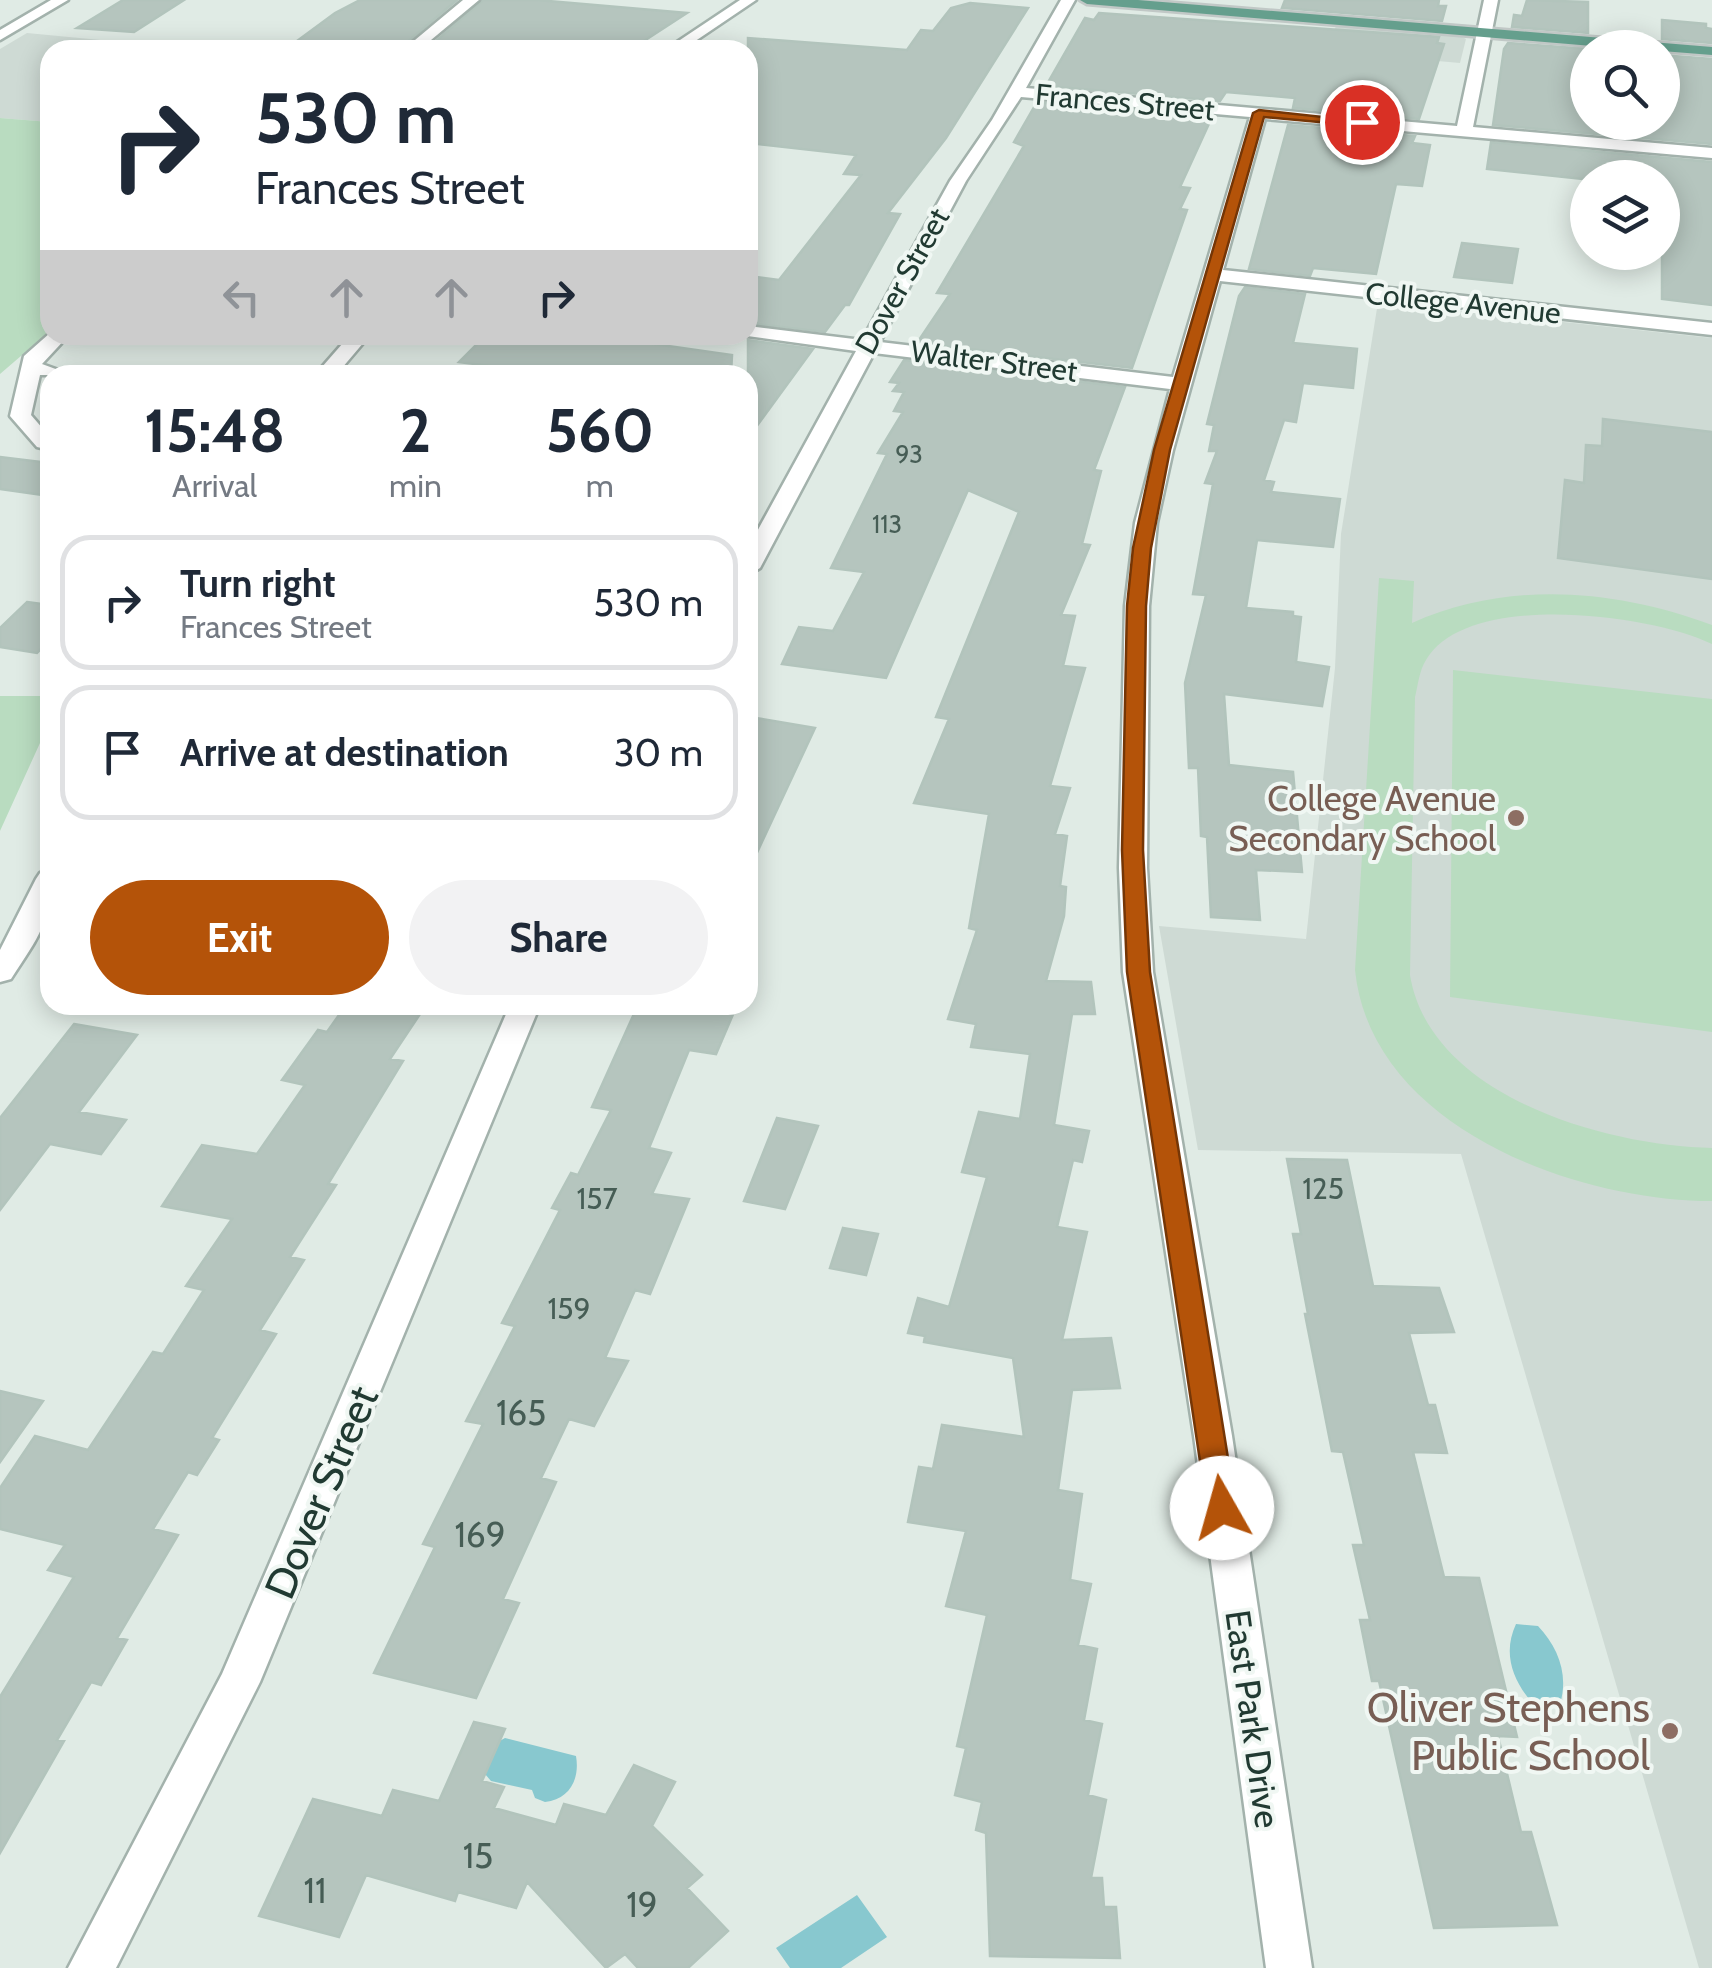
<!DOCTYPE html>
<style>
body{margin:0;font-family:Cabin,sans-serif;background:#f2f2f3;color:#1f2937;height:100vh;display:flex;flex-direction:column;font-size:38px;white-space:nowrap}
*{box-sizing:border-box;margin:0}
p{font-size:32px;color:#747a83}
.icon{flex:none;width:55px;height:55px;fill:none;stroke:currentColor;stroke-width:2;stroke-linecap:round;stroke-linejoin:round}
.map{position:relative;flex:1;overflow:hidden}
.panel{position:absolute;left:40px;top:365px;width:718px;height:650px;display:flex;flex-direction:column;background:#fff;border-radius:30px;box-shadow:0 5px 25px #0003}
.panel>*{flex:none}
.banner{position:absolute;left:40px;top:40px;width:718px;height:305px;border-radius:30px;box-shadow:0 5px 25px #0003;background:#fff;color:#1f2937;overflow:hidden}
.tools{position:absolute;left:1570px;top:30px;display:grid;gap:20px}
.tools a{display:grid;place-items:center;width:110px;height:110px;border-radius:50%;background:#fff;box-shadow:0 5px 25px #0003;font-size:50px}
.pin{position:absolute;display:grid;place-items:center;width:85px;height:85px;color:#fff;margin:-42px;border:5px solid #fff;border-radius:50%;box-shadow:0 2px 10px #0007}
.me{position:absolute;width:110px;margin:-55px;rotate:353deg;stroke-linejoin:round;filter:drop-shadow(0 0 8px #0008)}
.turn{display:flex;align-items:center;gap:35px;height:210px;padding:0 50px;font-size:45px}
.turn .icon{width:130px;height:130px;stroke-width:2.5}
.turn b{display:block;font-size:70px;line-height:85px}
.lanes{display:flex;align-items:center;height:95px;padding:0 50px;background:#0003;justify-content:center;gap:50px;direction:ltr}
.lanes .off{opacity:.35}
.eta{display:flex;justify-content:space-evenly;align-items:center;height:170px;text-align:center}
.eta b{font-size:60px;font-weight:700;line-height:70px}
.button{display:flex;gap:20px;margin-top:auto;padding:20px 50px}
.button a{flex:1;height:115px;border-radius:60px;background:#b45309;color:#fff;font-size:40px;font-weight:700;line-height:115px;text-align:center}
.button a+a{background:#f2f2f3;color:#1f2937}
ul{padding:0;list-style:none}
li{display:flex;align-items:center;gap:30px;height:135px;margin:0 20px 15px;padding:0 30px;border:5px solid #e0e1e3;border-radius:30px}
li div{flex:1}
li b{display:block;font-size:38px}
li em{font-style:normal}
.map>svg:first-child{display:block}
</style>
<div class="map">
<svg width="1712" height="1968" viewBox="0 0 1712 1968">
<rect width="100%" height="100%" fill="#e0ebe5"/>
<path fill="#cedad4" d="M1336 26 1458 35 1466 39 1460 63 1326 51Z
M27 33 205 50H50V122L0 118V49Z
M1378 302 1712 338V1968H1699L1461 1154 1198 1150 1159 926 1306 939 1335 668 1341 534Z"/>
<path fill="#b9dcc0" d="M0 118 50 122V331L0 374Z
M1379 578 1414 581 1412 623C1508 580 1615 589 1712 625V644C1651 614 1467 590 1426 660 1419 671 1418 685 1415 697L1410 975C1430 1097 1607 1146 1712 1148V1201C1575 1201 1371 1127 1355 970Z
M1453 670 1712 699V1032L1450 997Z
M0 696H50V721L0 831Z"/>
<path fill="#88c8cf" d="M1516 1624 1538 1626C1558 1647 1569 1675 1560 1704L1534 1705C1513 1681 1502 1654 1516 1624Z
M505 1738 576 1756C580 1779 570 1799 545 1802L535 1798 532 1790 491 1781 485 1774 496 1743Z
M857 1895 887 1937 841 1968H790L776 1948Z"/>
<path fill="#b5c5be" stroke="#b2c4bc" stroke-width="2.5" d="M123 0H184L134 32 77 28Z
M360 0H457L404 45 365 41 350 48 293 44 335 13Z
M483 0H537L687 13 630 50 429 47Z
M1285 0H1439L1438 6H1446L1442 21 1282 8Z
M1527 0 1588 2V33L1512 27 1514 15 1522 16Z
M970 3 1028 8 946 138 888 213 900 214 849 305H845L825 332 748 323V276L779 280 861 175 844 174 856 155 748 143V38L907 50 921 30 933 31 951 8Z
M1099 13 1439 37 1437 43 1444 44 1419 119 1293 108 1295 98 1226 92 1220 101 1046 86 1085 18 1094 20Z
M1662 20 1706 24V28L1712 29V43L1662 39Z
M1508 43 1588 49V122H1662V55L1712 59V144L1493 125 1504 49Z
M1037 102 1212 117 1180 187 1190 188 1180 209 1187 210 1132 368 917 343 950 294 937 293 1024 146 1014 142Z
M1288 125 1415 136 1412 143 1430 145 1422 186 1396 184 1376 274 1313 268 1310 276 1249 269Z
M1491 142 1712 162V305L1662 299V178L1583 179 1487 169Z
M1462 243 1518 249 1512 283 1454 277Z
M1245 287 1305 294 1293 343 1357 349 1353 388 1303 383 1296 422 1284 420 1264 480 1274 482 1271 492 1340 499 1333 547 1257 540 1246 608 1293 612V616L1301 617 1296 662 1329 667 1322 706 1224 694 1229 765 1293 772 1302 872 1256 870 1260 920 1211 917 1207 837 1201 836 1198 768H1189L1185 683 1206 595 1193 594 1213 484 1205 483 1217 451H1209L1214 425 1207 424 1239 296Z
M486 335H591L732 355 731 375H594L562 371 558 375H507L513 369 459 362Z
M748 340 813 349 748 438Z
M904 360 1125 387 1094 470 1101 471 1082 544 1090 545 1061 615 1075 616 1063 666 1085 668 1050 786 1070 788 1055 834 1067 836 1060 886 1066 887 1064 916 1046 981 1091 982 1095 1014H1072L1054 1125 1089 1131 1082 1162 1073 1160 1057 1227 1087 1232 1062 1340 1111 1338 1120 1388 1072 1390 1058 1490 1082 1494 1070 1580 1091 1584 1078 1645 1097 1649 1084 1720 1102 1724 1088 1795 1106 1800 1091 1878H1102L1104 1907H1116L1120 1958 990 1956 986 1833 976 1830 982 1802 955 1795 966 1748 957 1746 987 1615 946 1606 966 1531 908 1522 919 1467 933 1469 942 1425 1024 1437 1013 1358 924 1342 925 1336 908 1333 918 1298 949 1307 987 1177 962 1172 979 1112 1020 1119 1030 1054 971 1047 976 1024 948 1019 977 930 969 928 989 814 914 803 949 719 936 717 1019 512 968 490 886 678 782 664 799 627 833 631 864 572 831 568 887 454 878 453 903 412 894 411 904 392 893 391 899 383 890 382Z
M1603 419 1712 432V579L1558 558 1565 480 1584 483 1586 445 1602 446Z
M0 457 50 463V496L0 489Z
M27 602 50 605V640L37 653 0 647V628Z
M756 718 815 728 748 872V735Z
M346 1005H426L390 1059 403 1061 328 1184 336 1185 290 1257 304 1260 260 1330 276 1334 212 1438 219 1440 197 1475 188 1472 153 1529 178 1535 117 1638 127 1640 101 1685 91 1682 57 1740 64 1741 0 1853V1697L74 1577 48 1570 65 1545 0 1529V1488L35 1436 88 1450 153 1352 163 1354 204 1290 186 1286 232 1219 162 1206 202 1145 257 1154 305 1085 282 1080 318 1030 327 1032Z
M638 1005H737L716 1054 689 1050 649 1148 671 1153 652 1194 689 1199 650 1294 635 1290 605 1358 628 1361 594 1426 569 1419 541 1478 556 1482 503 1599 519 1603 476 1698 374 1673 435 1547 423 1544 483 1424 466 1421 515 1326 502 1323 560 1210 552 1208 571 1173 578 1175 611 1110 592 1107Z
M74 1024 137 1035 79 1112 126 1120 101 1154 50 1144 0 1210V1118Z
M777 1118 818 1126 785 1209 744 1201Z
M1287 1159 1347 1160 1373 1286 1439 1288 1454 1332 1409 1333 1428 1405H1435L1447 1453 1413 1452 1444 1577 1479 1578 1517 1737 1498 1736 1521 1832H1531L1557 1925 1434 1928 1379 1681H1372L1360 1620H1370L1353 1545H1364L1343 1452 1332 1451 1305 1314H1308L1293 1234H1301Z
M843 1228 878 1234 866 1275 830 1268Z
M0 1391 43 1401 0 1462Z
M474 1722 505 1729 482 1781 504 1787 494 1808 556 1825 564 1804 606 1815 634 1765 675 1782 652 1826 702 1875 687 1888 728 1931 688 1968H638L625 1954 606 1968 527 1882 516 1908 458 1892 455 1901 366 1875 339 1937 259 1916 313 1799 382 1816 393 1790 439 1801Z"/>
<g fill="none" stroke-linecap="round" stroke-linejoin="round">
<defs>
<path id="minor" d="M51 0H68L0 40V30Z
M463 0H479L419 50H403Z
M740 0H756L682 50H665Z
M1061 0H1075L1026 88 1457 126 1484 0H1498L1473 127 1712 148V158L1265 119 1223 270 1712 323V335L1220 281 1173 450 1157 523 1149 606 1147 868 1153 972 1232 1436 1312 1968H1266L1194 1436 1123 972 1119 868 1125 606 1135 523 1170 389 874 353 760 568 748 575V548L856 351 740 335H748V326L862 340 950 181 992 120ZM1021 97 1250 117 1173 377 880 342 966 181Z
M50 333 69 335 42 364 72 375H40L31 415 50 437V450L37 447 10 416 24 356Z
M350 335H370L336 375H315Z
M50 870C50 926 40 934 11 979L0 982V950L36 879 40 873Z
M510 1005H540L260 1682 116 1968H68L222 1674Z"/>
<path id="major" d="M1080 0H1138L1712 47V55L1662 51V48H1616L1087 4Z"/>
</defs>
<use href="#minor" stroke="#a3b2ac" stroke-width="5"/>
<use href="#major" stroke="#c1c8c6" stroke-width="5"/>
<use href="#minor" fill="#fff" fill-rule="evenodd"/>
<use href="#major" fill="#659f8d" fill-rule="evenodd"/>
</g>
<path fill="#b45309" stroke="#753606" stroke-width="2.5" d="M1259 110 1369 122 1362 126 1264 117 1170 450 1151 548 1146 606 1143 850 1150 972 1236 1508 1232 1516 1222 1520 1211 1516 1207 1508 1127 972 1122 850 1127 606 1133 548 1154 450 1253 113Z"/>
<g fill="#8d6e63" stroke="#f0f7f3" stroke-width="4">
<circle cx="1516" cy="818" r="10"/>
<circle cx="1670" cy="1731" r="10"/>
</g>
<g text-anchor="middle" dominant-baseline="central" stroke-width="8" stroke-linejoin="round" paint-order="stroke">
<g font-size="25" fill="#465d55">
<text x="909" y="454">93</text>
<text x="887" y="524">113</text>
</g>
<g font-size="30" fill="#213a32" stroke="#f0f7f3">
<text transform="translate(1125 102) rotate(5)">Frances Street</text>
<text transform="translate(902 281) rotate(-61)">Dover Street</text>
<text transform="translate(1463 303) rotate(6)">College Avenue</text>
<text transform="translate(994 361) rotate(7)">Walter Street</text>
</g>
<g font-size="30" fill="#465d55">
<text x="1323" y="1188">125</text>
<text x="597" y="1198">157</text>
<text x="569" y="1308">159</text>
</g>
<g font-size="35" fill="#785e54" stroke="#f0f7f3" text-anchor="end">
<text x="1496" y="798">College Avenue<tspan x="1496" dy="40">Secondary School</tspan></text>
</g>
<g font-size="35" fill="#465d55">
<text x="521" y="1412">165</text>
<text x="480" y="1534">169</text>
<text x="478" y="1855">15</text>
<text x="315" y="1890">11</text>
<text x="642" y="1904">19</text>
</g>
<g font-size="35" fill="#213a32" stroke="#f0f7f3">
<text transform="translate(1253 1719) rotate(82)">East Park Drive</text>
</g>
<g font-size="42" fill="#213a32" stroke="#f0f7f3">
<text transform="translate(321 1492) rotate(-67)">Dover Street</text>
</g>
<g font-size="42" fill="#785e54" stroke="#f0f7f3" text-anchor="end">
<text x="1650" y="1707">Oliver Stephens<tspan x="1650" dy="48">Public School</tspan></text>
</g>
</g>
</svg>
<div class="tools">
<a><svg class="icon" aria-label="search" viewBox="0 0 24 24"><circle cx="10" cy="10" r="6"/><path d="M15 15l6 6"/></svg></a>
<a><svg class="icon" aria-label="layers" viewBox="0 0 24 24"><path d="M12 4l9 5-9 5-9-5zM3 14l9 5 9-5"/></svg></a>
</div>
<div class="pin" style="left:1362px;top:122px;background:#d93025"><svg class="icon" aria-label="arrive" viewBox="0 0 24 24"><path d="M6 21V4h12l-3 4 3 4H6"/></svg></div>
<svg class="me" style="left:1222px;top:1508px" viewBox="-20 -20 40 40"><circle r="19" fill="#fff"/><path d="M0-13L10 11 0 6-10 11z" fill="#b45309"/></svg>
<div class="banner">
<div class="turn"><svg class="icon" aria-label="right" viewBox="0 0 24 24"><path d="M7 20v-9h11M14 6l5 5-5 5"/></svg><div><b>530 m</b>Frances Street</div></div>
<div class="lanes"><svg class="icon off" aria-label="left" viewBox="0 0 24 24"><path d="M17 20v-9H6M10 6l-5 5 5 5"/></svg><svg class="icon off" aria-label="ahead" viewBox="0 0 24 24"><path d="M12 20V5M6 11l6-6 6 6"/></svg><svg class="icon off" aria-label="ahead" viewBox="0 0 24 24"><path d="M12 20V5M6 11l6-6 6 6"/></svg><svg class="icon" aria-label="right" viewBox="0 0 24 24"><path d="M7 20v-9h11M14 6l5 5-5 5"/></svg></div>
</div>
<section class="panel">
<div class="eta">
<div><b>15:48</b><p>Arrival</p></div>
<div><b>2</b><p>min</p></div>
<div><b>560</b><p>m</p></div>
</div>
<ul>
<li><svg class="icon" aria-label="right" viewBox="0 0 24 24"><path d="M7 20v-9h11M14 6l5 5-5 5"/></svg><div><b>Turn right</b><p>Frances Street</p></div><em>530 m</em></li>
<li><svg class="icon" aria-label="arrive" viewBox="0 0 24 24"><path d="M6 21V4h12l-3 4 3 4H6"/></svg><div><b>Arrive at destination</b></div><em>30 m</em></li>
</ul>
<div class="button"><a>Exit</a><a>Share</a></div>
</section>
</div>
